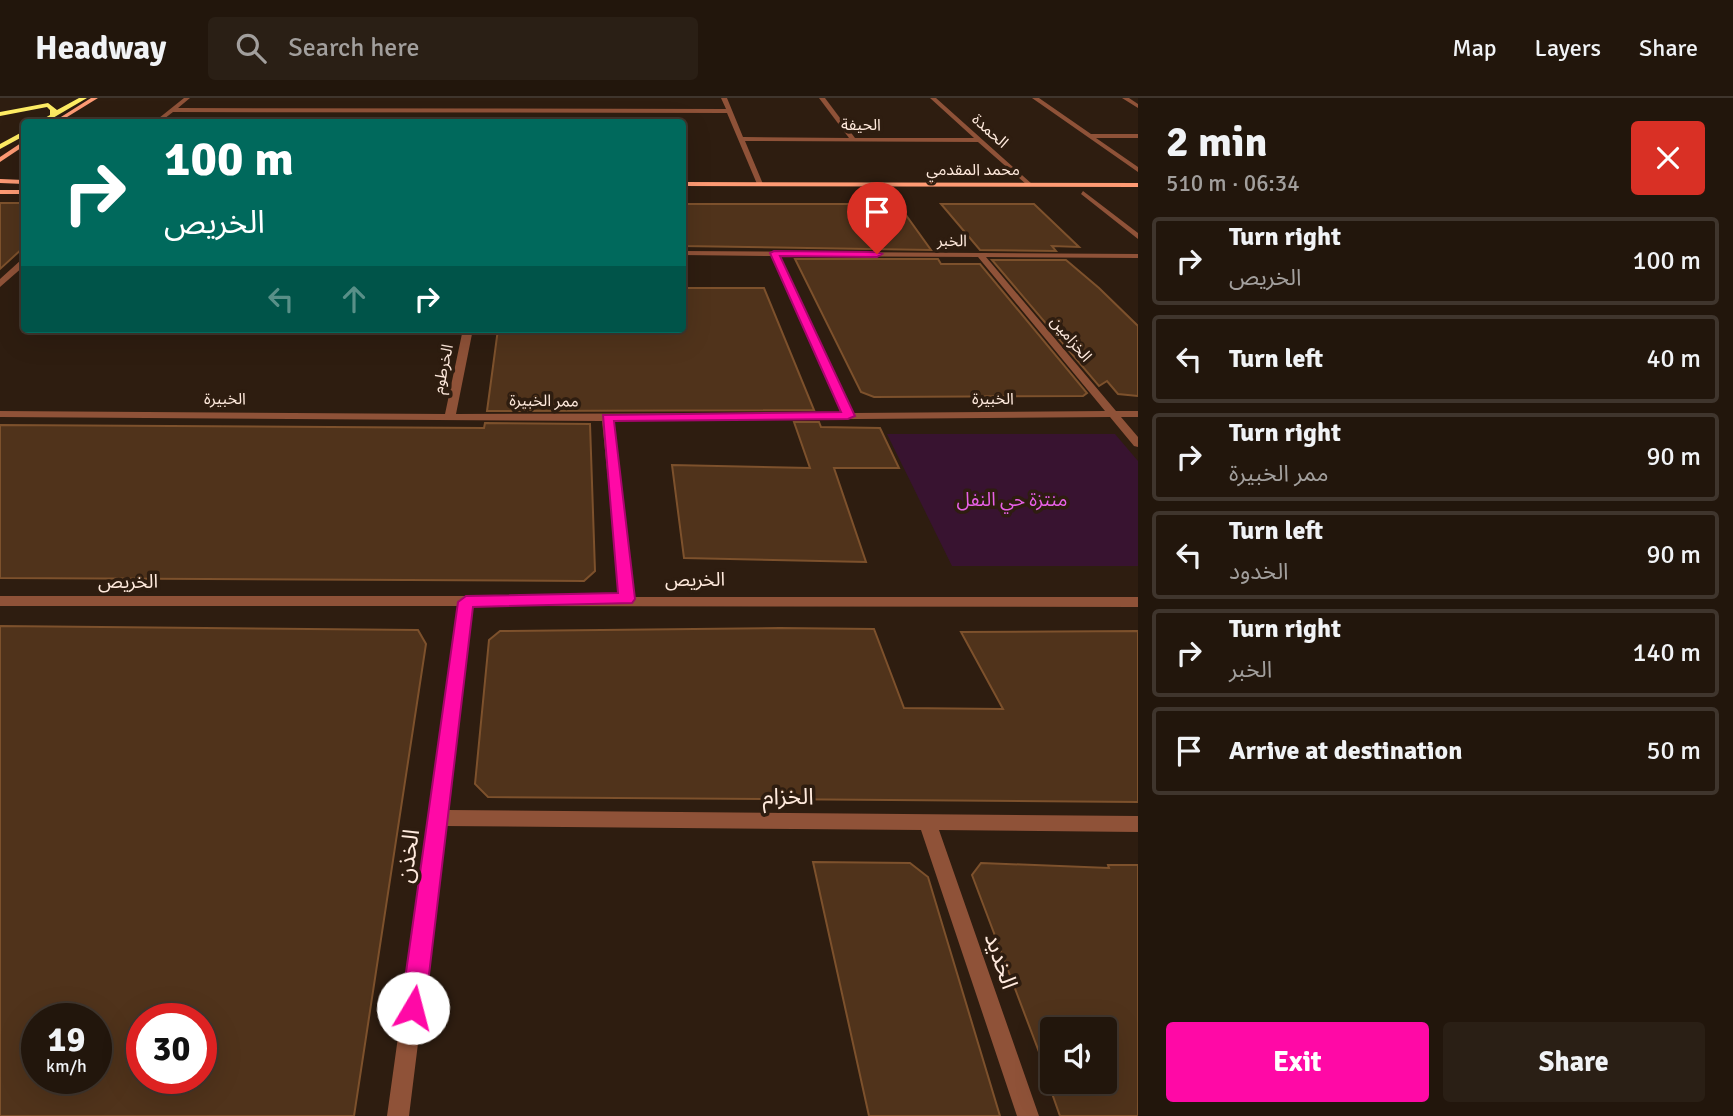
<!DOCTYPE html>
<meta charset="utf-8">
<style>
body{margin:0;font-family:Signika,"Noto Sans Arabic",sans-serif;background:#2a1f15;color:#f1f3f6;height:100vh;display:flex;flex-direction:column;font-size:26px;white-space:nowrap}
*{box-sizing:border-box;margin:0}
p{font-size:23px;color:#a29f9d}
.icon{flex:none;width:38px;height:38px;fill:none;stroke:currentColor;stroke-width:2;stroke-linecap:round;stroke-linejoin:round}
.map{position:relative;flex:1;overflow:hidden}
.side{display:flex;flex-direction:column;background:#22160c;width:595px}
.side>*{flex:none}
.banner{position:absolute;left:21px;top:21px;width:665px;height:214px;border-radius:7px;box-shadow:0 7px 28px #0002,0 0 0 2px #3f352d;background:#00695c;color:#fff;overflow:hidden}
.buttons{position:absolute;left:1040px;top:919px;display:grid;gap:14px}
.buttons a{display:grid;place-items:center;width:77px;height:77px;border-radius:7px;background:#22160c;box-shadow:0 7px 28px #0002,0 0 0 2px #3f352d;font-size:35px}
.speed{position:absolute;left:21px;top:905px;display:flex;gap:14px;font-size:35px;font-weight:700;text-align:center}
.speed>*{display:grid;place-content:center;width:91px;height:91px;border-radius:50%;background:#22160c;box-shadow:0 7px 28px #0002,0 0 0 2px #3f352d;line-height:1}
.speed small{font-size:18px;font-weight:400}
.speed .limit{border:10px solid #d22;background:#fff;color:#111}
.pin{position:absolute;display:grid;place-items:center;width:60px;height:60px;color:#fff;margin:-72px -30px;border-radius:50% 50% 50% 0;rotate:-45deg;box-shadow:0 0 7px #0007}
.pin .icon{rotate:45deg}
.me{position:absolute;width:77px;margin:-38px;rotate:8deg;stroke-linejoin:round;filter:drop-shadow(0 0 5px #0008)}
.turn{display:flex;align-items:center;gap:24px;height:147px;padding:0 28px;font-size:32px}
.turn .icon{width:91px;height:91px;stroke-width:2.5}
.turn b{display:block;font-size:49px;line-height:60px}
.lanes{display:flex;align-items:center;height:66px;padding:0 28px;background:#0003;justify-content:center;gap:35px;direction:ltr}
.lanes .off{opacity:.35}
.round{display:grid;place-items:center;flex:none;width:74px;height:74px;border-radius:7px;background:#2a1f15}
.head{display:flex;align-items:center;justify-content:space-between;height:119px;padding:0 28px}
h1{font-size:42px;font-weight:800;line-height:52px}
.action{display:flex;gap:14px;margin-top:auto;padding:14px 28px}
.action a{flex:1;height:80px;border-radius:7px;background:#ff09a6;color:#fff;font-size:28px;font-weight:800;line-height:80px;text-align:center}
.action a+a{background:#2a1f15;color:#f1f3f6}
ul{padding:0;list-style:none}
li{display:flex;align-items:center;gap:21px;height:88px;margin:0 14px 10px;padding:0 14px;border:4px solid #3f352d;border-radius:7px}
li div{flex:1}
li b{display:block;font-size:26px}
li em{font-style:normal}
header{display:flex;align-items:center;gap:42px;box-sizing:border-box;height:98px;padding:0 35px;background:#22160c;border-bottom:2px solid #3f352d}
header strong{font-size:33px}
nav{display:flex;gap:38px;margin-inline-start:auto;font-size:24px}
.search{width:490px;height:63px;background:#2a1f15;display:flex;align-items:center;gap:18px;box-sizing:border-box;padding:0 24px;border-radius:7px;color:#a29f9d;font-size:26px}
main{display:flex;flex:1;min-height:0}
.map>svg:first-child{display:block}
</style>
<header>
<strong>Headway</strong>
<div class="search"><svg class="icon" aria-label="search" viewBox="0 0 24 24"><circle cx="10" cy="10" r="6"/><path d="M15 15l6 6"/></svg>Search here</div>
<nav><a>Map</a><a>Layers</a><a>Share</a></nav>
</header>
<main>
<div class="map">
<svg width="1138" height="1018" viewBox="0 0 1138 1018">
<rect width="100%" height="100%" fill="#2e1d10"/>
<path fill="#381330" d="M887 336H1115L1138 363V468H952Z"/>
<path fill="#50331b" stroke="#7d512c" stroke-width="2" fill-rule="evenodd" d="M0 105H24V149L0 171Z
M682 106H898L931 152 682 148Z
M941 106H1034L1079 149 1052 148 1056 153 980 152Z
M795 161H938L941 166H980L1087 295 1083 298 874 299 861 294Z
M992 162H1066L1099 190 1138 228V298L1118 296 1107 283 1099 288Z
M682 190H764L814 312 487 313 498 231H682Z
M794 324H819L821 329 880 330 899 370H834L866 464 684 460 672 367 810 370Z
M485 325 590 326 595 473 584 483 0 480V327L484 330Z
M0 528 418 532 426 546 354 1018H0ZM37 920H96V980H37ZM142 920H201V980H142Z
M780 530 874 531 904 610 1003 611 961 534 1138 533V704L488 699 475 686 489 542 500 533Z
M813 764 910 765 928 779 1000 1018H869Z
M981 765 1109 770 1108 767H1138V1018H1060L1048 984H1104V931H1052L1050 983 972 777Z"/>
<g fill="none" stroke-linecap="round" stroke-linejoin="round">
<path fill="#8f5238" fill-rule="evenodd" d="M184 0H190L178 10 726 11 721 0H727L743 39 849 40 819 0H825L855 40H974L930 0H936L1032 86 1027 87 978 44 745 43 763 86 760 88 757 86 727 15 173 14 160 24H154Z
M1032 0H1039L1091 36H1138V40H1096L1138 69V74Z
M1122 0H1129L1138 6V10Z
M1083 93 1138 135V141L1081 96Z
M682 153 1138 156V160L986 159 1116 313H1138V319H1121L1138 339V349L1134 348 1110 319 613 323 634 499H1138V509L472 508 447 712 1138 718V734L939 732 1039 1018H1017L921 732 445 728 409 1018H387L458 508H0V498H620L602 323 0 319V313L445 316 463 231H473L456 316 841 315 771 158 682 157ZM779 158 978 159 1105 313 852 315Z
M21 162H24V168L0 189V181Z"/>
<path fill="#ff9b74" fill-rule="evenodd" d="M91 0H98L59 24H53Z
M24 43V48L0 64V59Z
M0 81 24 82V86L0 85Z
M682 84 1138 85V89L682 88Z
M0 92H24V96H0Z"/>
<path fill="#ffed64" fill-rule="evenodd" d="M79 0H87L46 24H38L50 17V12L47 9 0 18V14L48 5 57 12Z
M24 33V38L0 51V46Z"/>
</g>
<path fill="#ff09a6" stroke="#a6066c" stroke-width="2" d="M774 153 877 154 882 156 877 159 780 158 855 318 848 321 614 323 635 501 632 505 473 509 425 910 421 918 413 921 404 918 401 910 458 504 466 498 618 495 603 317 841 314 770 155Z"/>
<g text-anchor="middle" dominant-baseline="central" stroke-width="7" stroke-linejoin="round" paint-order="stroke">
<g font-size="16" fill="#ffeadd" stroke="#2e1d10">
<text x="861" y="27">الحيفة</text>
<text transform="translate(990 33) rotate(42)">الحمدة</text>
<text x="973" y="72">محمد المقدمي</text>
<text transform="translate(952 143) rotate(1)">الخبر</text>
<text transform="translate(1071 241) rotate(50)">الخزامين</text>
<text transform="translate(443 271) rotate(-78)">الخرطوم</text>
<text x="225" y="301">الخبيرة</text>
<text x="993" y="301">الخبيرة</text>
<text transform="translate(544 303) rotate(1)">ممر الخبيرة</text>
</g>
<g font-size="19" fill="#e860e6" stroke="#2e1d10">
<text x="1012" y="402">منتزة حي النفل</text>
</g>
<g font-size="19" fill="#ffeadd" stroke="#2e1d10">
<text x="695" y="482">الخريص</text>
<text x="128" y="484">الخريص</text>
</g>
<g font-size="23" fill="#ffeadd" stroke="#2e1d10">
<text x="788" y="698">الخزام</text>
<text transform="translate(408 758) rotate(-82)">الخذن</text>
<text transform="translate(1001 863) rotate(71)">الخديد</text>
</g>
</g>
</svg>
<div class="buttons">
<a><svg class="icon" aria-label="sound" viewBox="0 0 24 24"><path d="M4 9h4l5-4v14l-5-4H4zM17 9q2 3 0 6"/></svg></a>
</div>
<div class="speed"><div>19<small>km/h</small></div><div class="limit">30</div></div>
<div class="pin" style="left:877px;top:156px;background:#d93025"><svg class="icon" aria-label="arrive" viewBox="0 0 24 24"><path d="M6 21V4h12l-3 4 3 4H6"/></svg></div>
<svg class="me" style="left:413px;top:910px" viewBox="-20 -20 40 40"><circle r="19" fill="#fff"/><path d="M0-13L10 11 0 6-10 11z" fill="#ff09a6"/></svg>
<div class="banner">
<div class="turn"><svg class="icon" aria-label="right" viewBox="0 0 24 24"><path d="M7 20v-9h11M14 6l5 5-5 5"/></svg><div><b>100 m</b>الخريص</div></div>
<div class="lanes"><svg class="icon off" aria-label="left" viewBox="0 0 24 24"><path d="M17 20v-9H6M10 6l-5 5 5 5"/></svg><svg class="icon off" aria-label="ahead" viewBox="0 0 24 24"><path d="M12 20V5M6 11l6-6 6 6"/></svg><svg class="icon" aria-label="right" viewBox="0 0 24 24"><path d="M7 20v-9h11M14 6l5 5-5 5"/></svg></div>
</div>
</div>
<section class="side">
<div class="head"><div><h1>2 min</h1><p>510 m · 06:34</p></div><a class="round" style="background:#d93025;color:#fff"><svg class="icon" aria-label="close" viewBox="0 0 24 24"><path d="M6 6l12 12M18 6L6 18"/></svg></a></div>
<ul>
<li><svg class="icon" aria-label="right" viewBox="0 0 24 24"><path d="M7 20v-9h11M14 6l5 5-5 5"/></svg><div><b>Turn right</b><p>الخريص</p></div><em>100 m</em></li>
<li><svg class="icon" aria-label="left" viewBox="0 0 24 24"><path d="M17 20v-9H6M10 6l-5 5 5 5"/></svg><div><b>Turn left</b></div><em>40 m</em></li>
<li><svg class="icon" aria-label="right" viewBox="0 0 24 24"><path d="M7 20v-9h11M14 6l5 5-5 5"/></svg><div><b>Turn right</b><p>ممر الخبيرة</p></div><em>90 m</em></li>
<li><svg class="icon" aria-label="left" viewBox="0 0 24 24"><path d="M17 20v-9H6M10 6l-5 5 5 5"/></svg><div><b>Turn left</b><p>الخدود</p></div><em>90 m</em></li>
<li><svg class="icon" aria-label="right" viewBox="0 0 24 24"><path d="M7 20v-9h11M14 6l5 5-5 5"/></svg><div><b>Turn right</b><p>الخبر</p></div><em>140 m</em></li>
<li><svg class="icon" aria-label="arrive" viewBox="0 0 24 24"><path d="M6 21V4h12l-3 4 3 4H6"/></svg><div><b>Arrive at destination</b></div><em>50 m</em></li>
</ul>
<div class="action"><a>Exit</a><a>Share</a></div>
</section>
</main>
